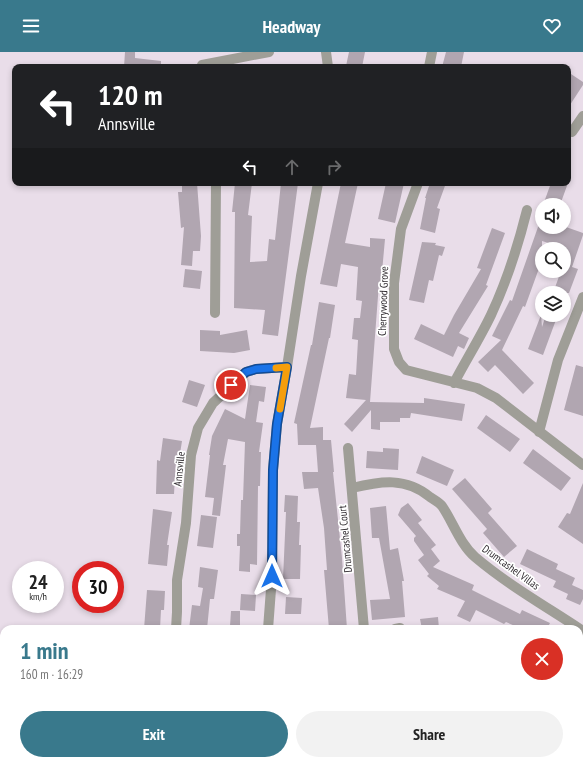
<!DOCTYPE html>
<meta charset="utf-8">
<style>
body{margin:0;font-family:"PT Sans Narrow",sans-serif;background:#f2f2f2;color:#222;height:100vh;display:flex;flex-direction:column;font-size:15px;white-space:nowrap}
*{box-sizing:border-box;margin:0}
p{font-size:13px;color:#767676}
.icon{flex:none;width:22px;height:22px;fill:none;stroke:currentColor;stroke-width:2;stroke-linecap:round;stroke-linejoin:round}
.map{position:relative;flex:1;overflow:hidden}
.drawer{position:absolute;left:0px;top:573px;width:583px;height:140px;display:flex;flex-direction:column;background:#fff;border-radius:12px 12px 0 0;box-shadow:0 2px 6px #0003}
.drawer>*{flex:none}
.top-card{position:absolute;left:12px;top:12px;width:559px;height:122px;border-radius:8px;box-shadow:0 2px 6px #0003;background:#202124;color:#fff;overflow:hidden}
.buttons{position:absolute;left:535px;top:146px;display:grid;gap:8px}
.buttons a{display:grid;place-items:center;width:36px;height:36px;border-radius:50%;background:#fff;box-shadow:0 2px 6px #0003;font-size:20px}
.speed{position:absolute;left:12px;top:509px;display:flex;gap:8px;font-size:20px;font-weight:700;text-align:center}
.speed>*{display:grid;place-content:center;width:52px;height:52px;border-radius:50%;background:#fff;box-shadow:0 2px 6px #0003;line-height:1}
.speed small{font-size:10px;font-weight:400}
.speed .limit{border:6px solid #d22;background:#fff;color:#111}
.pin{position:absolute;display:grid;place-items:center;width:34px;height:34px;color:#fff;margin:-17px;border:2px solid #fff;border-radius:50%;box-shadow:0 1px 4px #0007}
.me{position:absolute;width:44px;margin:-22px;rotate:0deg;stroke-linejoin:round;filter:drop-shadow(0 0 3px #0008)}
.turn{display:flex;align-items:center;gap:14px;height:84px;padding:0 20px;font-size:18px}
.turn .icon{width:52px;height:52px;stroke-width:2.5}
.turn b{display:block;font-size:28px;line-height:34px}
.lanes{display:flex;align-items:center;height:38px;padding:0 20px;background:#0003;justify-content:center;gap:20px;direction:ltr}
.lanes .off{opacity:.35}
.round{display:grid;place-items:center;flex:none;width:42px;height:42px;border-radius:21px;background:#f2f2f2}
.summary{display:flex;align-items:center;justify-content:space-between;height:68px;padding:0 20px}
h1{font-size:24px;font-weight:800;line-height:30px;color:#39798c}
.primary-button{display:flex;gap:8px;margin-top:auto;padding:8px 20px}
.primary-button a{flex:1;height:46px;border-radius:24px;background:#39798c;color:#fff;font-size:16px;font-weight:800;line-height:46px;text-align:center}
.primary-button a+a{background:#f2f2f2;color:#222}
header{display:flex;justify-content:space-between;align-items:center;height:52px;padding:0 20px;background:#39798c;color:#fff;font-size:18px;font-weight:800}
.map>svg:first-child{display:block}
</style>
<header><svg class="icon" aria-label="menu" viewBox="0 0 24 24"><path d="M4 6h16M4 12h16M4 18h16"/></svg>Headway<svg class="icon" aria-label="heart" viewBox="0 0 24 24"><path d="M12 20l-8-8c-3-5 5-10 8-4 3-6 11-1 8 4z"/></svg></header>
<div class="map">
<svg width="583" height="713" viewBox="0 0 583 713">
<rect width="100%" height="100%" fill="#e9dde9"/>
<path fill="#b1a6b1" d="M125 0H135V6L161 9V15H124Z
M349 0H365L362 15 346 14Z
M446 0H464L461 15H442Z
M568 20 583 30V33L568 56Z
M182 131H197L201 184 200 199H193L192 214 181 213 184 175 181 176 178 140H182Z
M235 131H252L248 163 252 164 250 210 267 209 269 187 275 188 281 131H298L278 284 262 282 265 258 234 256 235 160H232Z
M341 131H358L345 191 370 195V186L385 187 381 231H379L370 350 424 351V346L465 352 462 369 411 361 410 366H400V370H380V378L371 377V358L352 380 344 372 366 348 346 346 349 322 356 323 358 288 352 287 354 266H360L362 249 356 248 358 215 341 212 337 235 320 232Z
M386 131H404L395 171 378 167Z
M430 131H446L437 156 440 157 435 181 420 177 426 146H425Z
M551 131H568L560 153H543Z
M541 169H542V175H566L583 181V183L572 215 578 217 569 241H553L561 219H564V196L542 189V208L525 255 523 254 502 298 534 331 523 342 495 313 488 320 478 310 501 288 492 284 510 248 512 249 538 175Z
M492 176 505 181 486 233 488 234 459 281 469 286 464 297 458 294 453 305 414 287 421 272 444 283 454 263 481 217 477 216Z
M422 190 436 191 435 193 445 195 442 204 439 203 433 229 429 228 424 251 409 248Z
M185 217 202 219 200 237 183 235Z
M319 250 335 253 330 286H329L310 376 323 375V388H331L334 420H333L342 506 347 577H329L324 518H327L324 476 318 436 304 437 302 420H318L316 393H298L297 372 294 371 311 293H312Z
M541 263 542 275 546 263H551L557 265 543 303 528 297Z
M200 278 220 279V283L247 278 250 298 234 301 200 299Z
M576 313 583 315V364L564 358Z
M189 328 205 333 197 355 182 350Z
M250 333 266 335 264 350 259 349 256 370 263 371 259 400H261L260 434H258L257 513 250 512V520L239 519 240 494H237V482H240L241 448H243L245 390 228 387 223 413H226L220 464 212 463 214 446 205 445 210 403H209L212 384 225 357 245 367Z
M486 363 520 387 510 400 477 376Z
M163 386 182 389 179 408 176 407 174 442H156L157 408 160 409Z
M383 396 399 397 398 418 366 416 367 399 383 400Z
M533 397 571 426 561 439 523 411Z
M422 404 454 418 447 434 416 421Z
M465 426 492 457 488 461 517 494 504 505 483 481 487 477 452 437Z
M583 431V492L558 475 567 461 570 462Z
M285 443 298 444 297 470H300L299 493H301L300 527H283L286 460H284Z
M408 451 422 468 418 471 436 493 431 497 440 509 433 515 474 533 472 538 520 562 522 558 550 571 547 577H522L506 570 504 572 476 558 470 570 457 564 465 549 437 537 439 534 427 524 429 522 418 508 424 503 414 489V486L416 484 398 463 401 456Z
M386 454 390 498 398 496 404 529H402L405 565 372 568 370 548 390 547 379 486H372L370 456Z
M153 457 172 460 167 493H169L167 514 148 512Z
M201 463 217 465 213 496 197 494Z
M527 497 558 512 556 517 575 526 572 533 583 538V547L580 553 566 547 568 542 553 535 556 529 520 512Z
M200 515 218 518 214 547H210L207 577H189L192 553 200 554 203 536 198 535Z
M147 538 165 539 164 558H161L160 577H144Z
M241 542 256 543 255 559 240 558Z
M286 545 302 546 301 562H285Z
M231 559H240V574H230Z
M438 565 439 577H422L420 567Z"/>
<g fill="none" stroke-linecap="round" stroke-linejoin="round">
<path stroke="#9f9e97" stroke-width="10" d="M326 0 328 15
M202 13 269 0
M429 15 432 0
M572 80 583 64
M418 131 401 177 394 231V297L399 310 406 318 477 336 496 346 583 413
M215 261 216 131
M454 331C466 308 480 286 491 263 507 229 518 194 527 158
M539 380 558 308 583 245
M348 396 364 577
M352 436C381 429 406 425 430 445 434 448 439 450 442 454 453 470 460 492 475 505 508 533 547 555 583 579
M176 577 177 560V528L186 471 191 403 198 376 213 351 246 320 256 317 287 315
M268 577 272 524 273 418 277 372 287 315 301 224 318 131
M395 577 400 576
M579 676 583 669
M186 713V711
M304 713V709
M408 713 409 709
M555 713 558 709"/>
</g>
<g fill="none" stroke-linecap="round" stroke-linejoin="round">
<defs>
<path id="route" d="M231 333 246 320 256 317 287 315 277 372 273 418 272 524"/>
</defs>
<use href="#route" stroke="#114b97" stroke-width="10"/>
<use href="#route" stroke="#1a73e8" stroke-width="7"/>
<path stroke="#f59e0b" stroke-width="7" d="M276 316 287 315 280 357"/>
</g>
<g text-anchor="middle" dominant-baseline="central" stroke-width="3.5" stroke-linejoin="round" paint-order="stroke">
<g font-size="11" fill="#302b30" stroke="#fff">
<text transform="translate(383 249) rotate(-88)">Cherrywood Grove</text>
<text transform="translate(179 417) rotate(-84)">Annsville</text>
<text transform="translate(345 487) rotate(-95)">Drumcashel Court</text>
<text transform="translate(511 515) rotate(36)">Drumcashel Villas</text>
</g>
</g>
</svg>
<div class="buttons">
<a><svg class="icon" aria-label="sound" viewBox="0 0 24 24"><path d="M4 9h4l5-4v14l-5-4H4zM17 9q2 3 0 6"/></svg></a>
<a><svg class="icon" aria-label="search" viewBox="0 0 24 24"><circle cx="10" cy="10" r="6"/><path d="M15 15l6 6"/></svg></a>
<a><svg class="icon" aria-label="layers" viewBox="0 0 24 24"><path d="M12 4l9 5-9 5-9-5zM3 14l9 5 9-5"/></svg></a>
</div>
<div class="speed"><div>24<small>km/h</small></div><div class="limit">30</div></div>
<div class="pin" style="left:231px;top:333px;background:#d93025"><svg class="icon" aria-label="arrive" viewBox="0 0 24 24"><path d="M6 21V4h12l-3 4 3 4H6"/></svg></div>
<svg class="me" style="left:272px;top:524px" viewBox="-20 -20 40 40"><path d="M0-17L14 15 0 8-14 15z" fill="#1a73e8" stroke="#fff" stroke-width="4"/></svg>
<div class="top-card">
<div class="turn"><svg class="icon" aria-label="left" viewBox="0 0 24 24"><path d="M17 20v-9H6M10 6l-5 5 5 5"/></svg><div><b>120 m</b>Annsville</div></div>
<div class="lanes"><svg class="icon" aria-label="left" viewBox="0 0 24 24"><path d="M17 20v-9H6M10 6l-5 5 5 5"/></svg><svg class="icon off" aria-label="ahead" viewBox="0 0 24 24"><path d="M12 20V5M6 11l6-6 6 6"/></svg><svg class="icon off" aria-label="right" viewBox="0 0 24 24"><path d="M7 20v-9h11M14 6l5 5-5 5"/></svg></div>
</div>
<section class="drawer">
<div class="summary"><div><h1>1 min</h1><p>160 m · 16:29</p></div><a class="round" style="background:#d93025;color:#fff"><svg class="icon" aria-label="close" viewBox="0 0 24 24"><path d="M6 6l12 12M18 6L6 18"/></svg></a></div>
<div class="primary-button"><a>Exit</a><a>Share</a></div>
</section>
</div>
